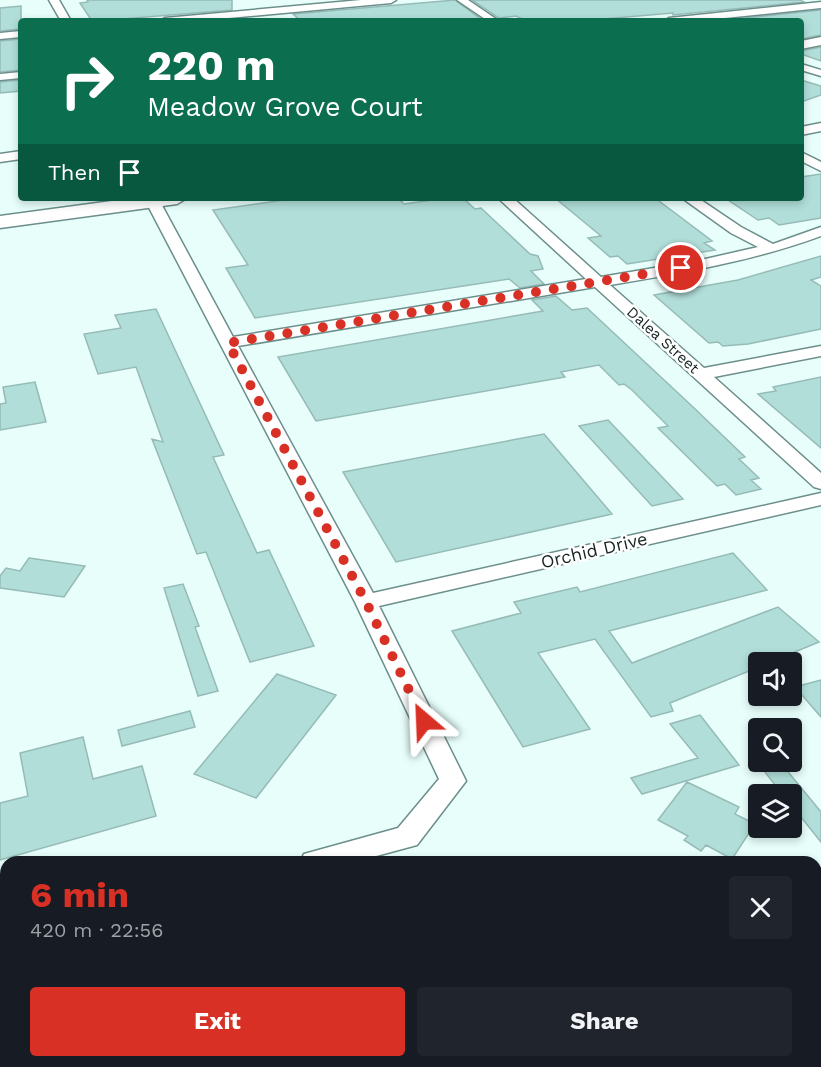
<!DOCTYPE html>
<meta charset="utf-8">
<style>
body{margin:0;font-family:"Work Sans",sans-serif;background:#20242c;color:#f1f3f6;height:100vh;display:flex;flex-direction:column;font-size:22px;white-space:nowrap}
*{box-sizing:border-box;margin:0}
p{font-size:20px;color:#9ea1a6}
.icon{flex:none;width:33px;height:33px;fill:none;stroke:currentColor;stroke-width:2;stroke-linecap:round;stroke-linejoin:round}
.map{position:relative;flex:1;overflow:hidden}
.sheet{position:absolute;left:0px;top:856px;width:822px;height:212px;display:flex;flex-direction:column;background:#171b24;border-radius:18px 18px 0 0;box-shadow:0 3px 9px #0003}
.sheet>*{flex:none}
.hud{position:absolute;left:18px;top:18px;width:786px;height:183px;border-radius:6px;box-shadow:0 3px 9px #0003;background:#0b6e4f;color:#fff;overflow:hidden}
.controls{position:absolute;left:748px;top:652px;display:grid;gap:12px}
.controls a{display:grid;place-items:center;width:54px;height:54px;border-radius:6px;background:#171b24;box-shadow:0 3px 9px #0003;font-size:30px}
.pin{position:absolute;display:grid;place-items:center;width:51px;height:51px;color:#fff;margin:-26px;border:3px solid #fff;border-radius:50%;box-shadow:0 2px 6px #0007}
.me{position:absolute;width:66px;margin:-33px;rotate:334deg;stroke-linejoin:round;filter:drop-shadow(0 0 4px #0008)}
.turn{display:flex;align-items:center;gap:21px;height:126px;padding:0 30px;font-size:27px}
.turn .icon{width:78px;height:78px;stroke-width:2.5}
.turn b{display:block;font-size:42px;line-height:51px}
.then{display:flex;align-items:center;height:57px;padding:0 30px;background:#0003;gap:12px;font-size:22px}
.round{display:grid;place-items:center;flex:none;width:63px;height:63px;border-radius:6px;background:#20242c}
.head{display:flex;align-items:center;justify-content:space-between;height:102px;padding:0 30px}
h1{font-size:36px;font-weight:700;line-height:45px;color:#d93025}
.cta{display:flex;gap:12px;margin-top:auto;padding:12px 30px}
.cta a{flex:1;height:69px;border-radius:6px;background:#d93025;color:#fff;font-size:24px;font-weight:700;line-height:69px;text-align:center}
.cta a+a{background:#20242c;color:#f1f3f6}
.map>svg:first-child{display:block}
</style>
<div class="map">
<svg width="821" height="1067" viewBox="0 0 821 1067">
<rect width="100%" height="100%" fill="#e7fefb"/>
<path fill="#b1ded9" stroke="#96bbb7" stroke-width="1.5" d="M87 0H232V10L121 19 123 21H92L80 3 88 2Z
M455 0 482 20 301 21 293 14Z
M472 0H800L804 2 673 15V13L580 21H527L516 16 499 18Z
M21 6V29L0 31V8Z
M821 10V35L801 39V21H718Z
M21 39V70L0 72V41Z
M821 47V61L801 54V51Z
M21 80V91L0 93V82Z
M801 80 821 86V95L801 102Z
M821 174V218L779 225 769 218 758 220 725 198H774L778 200 801 198V177Z
M298 198H398L404 204 446 198 464 199 475 209 481 208 530 254 538 256 543 269 531 271 544 284 520 288 509 279 255 318 226 268 248 265 213 210Z
M555 198H655L712 241 704 243 715 250 627 264 618 256 610 257 588 238 601 236Z
M821 256V277L811 280 821 286V329L748 344 723 346 718 342 709 343 654 295 738 280Z
M556 296 572 310 587 308 693 407 745 457 739 459 759 478 751 480 761 489 736 495 725 484 717 486 658 428 668 426 632 390 624 384 619 385 599 365 561 372 565 377 316 421 278 357 543 311 532 300Z
M156 309 224 455 213 457 257 553 269 550 314 646 250 662 206 552 197 554 152 439 163 442 136 367 98 374 84 334 121 328 115 315Z
M821 377V448L758 394 776 391 773 387Z
M35 382 46 422 0 430V404L6 403 3 387Z
M608 420 683 499 652 506 579 426Z
M544 434 612 514 396 562 343 472Z
M733 553 767 590 609 631 632 663 778 607 819 642 768 663H759V667L670 703 673 711 651 717 595 639 538 653 590 729 523 747 452 631 521 613 514 602 577 587 580 592Z
M29 558 85 566 64 597 0 588V576L6 568 20 571Z
M183 584 199 626 195 627 218 691 198 696 164 588Z
M277 674 336 695 256 798 194 774Z
M821 680V717L795 687Z
M190 711 195 727 122 746 118 730Z
M700 715 739 765 642 794 631 778 698 758 670 724Z
M83 737 93 779 142 766 156 816 0 860V803L28 796 20 753Z
M757 762H780L821 812V842L792 806V795H783Z
M687 782 739 807 735 814 755 824 732 859 706 845 701 851 684 840 688 836 658 820Z"/>
<g fill="none" stroke-linecap="round" stroke-linejoin="round">
<defs>
<path id="street" d="M49 0H59L71 21H61Z
M361 0H396L391 3 196 21H160L165 18Z
M457 0H468L499 21H488Z
M821 2V8L696 21H664L669 18Z
M21 31V37L0 39V33Z
M801 64 821 70V76L801 70Z
M21 72V78L0 80V74Z
M821 123V131L801 135V127Z
M21 151V159L0 162V154Z
M801 152 821 162V171L801 161Z
M144 198H158L233 337 586 279 498 198H513L601 277 701 260 758 247 731 233 682 198H698L741 227 773 244 821 227V236C753 261 682 273 610 285L704 368 821 346V356L714 377 821 473V489L814 487 595 287 238 346 373 593 821 493V505L379 606 466 781 417 845 354 862H300L304 854 398 828 439 779 355 602Z
M6 933V959L0 961V935Z"/>
<path id="secondary" d="M821 37V45L801 49V41Z
M134 198H187L177 204 0 228V216Z"/>
</defs>
<use href="#street" stroke="#6c8f8b" stroke-width="3"/>
<use href="#secondary" stroke="#6c8f8b" stroke-width="3"/>
<use href="#street" fill="#fff" fill-rule="evenodd"/>
<use href="#secondary" fill="#fff" fill-rule="evenodd"/>
</g>
<g fill="none" stroke-linecap="round" stroke-linejoin="round">
<path stroke="#d93025" stroke-width="10" stroke-dasharray="0 18" d="M424 721 366 602 228 343 681 268"/>
</g>
<g text-anchor="middle" dominant-baseline="central" stroke-width="5" stroke-linejoin="round" paint-order="stroke">
<g font-size="15" fill="#152422" stroke="#fff">
<text transform="translate(663 340) rotate(42)">Dalea Street</text>
</g>
<g font-size="18" fill="#152422" stroke="#fff">
<text transform="translate(594 550) rotate(-13)">Orchid Drive</text>
</g>
</g>
</svg>
<div class="controls">
<a><svg class="icon" aria-label="sound" viewBox="0 0 24 24"><path d="M4 9h4l5-4v14l-5-4H4zM17 9q2 3 0 6"/></svg></a>
<a><svg class="icon" aria-label="search" viewBox="0 0 24 24"><circle cx="10" cy="10" r="6"/><path d="M15 15l6 6"/></svg></a>
<a><svg class="icon" aria-label="layers" viewBox="0 0 24 24"><path d="M12 4l9 5-9 5-9-5zM3 14l9 5 9-5"/></svg></a>
</div>
<div class="pin" style="left:681px;top:268px;background:#d93025"><svg class="icon" aria-label="arrive" viewBox="0 0 24 24"><path d="M6 21V4h12l-3 4 3 4H6"/></svg></div>
<svg class="me" style="left:424px;top:721px" viewBox="-20 -20 40 40"><path d="M0-17L14 15 0 8-14 15z" fill="#d93025" stroke="#fff" stroke-width="4"/></svg>
<div class="hud">
<div class="turn"><svg class="icon" aria-label="right" viewBox="0 0 24 24"><path d="M7 20v-9h11M14 6l5 5-5 5"/></svg><div><b>220 m</b>Meadow Grove Court</div></div>
<div class="then">Then<svg class="icon" aria-label="arrive" viewBox="0 0 24 24"><path d="M6 21V4h12l-3 4 3 4H6"/></svg></div>
</div>
<section class="sheet">
<div class="head"><div><h1>6 min</h1><p>420 m · 22:56</p></div><a class="round"><svg class="icon" aria-label="close" viewBox="0 0 24 24"><path d="M6 6l12 12M18 6L6 18"/></svg></a></div>
<div class="cta"><a>Exit</a><a>Share</a></div>
</section>
</div>
